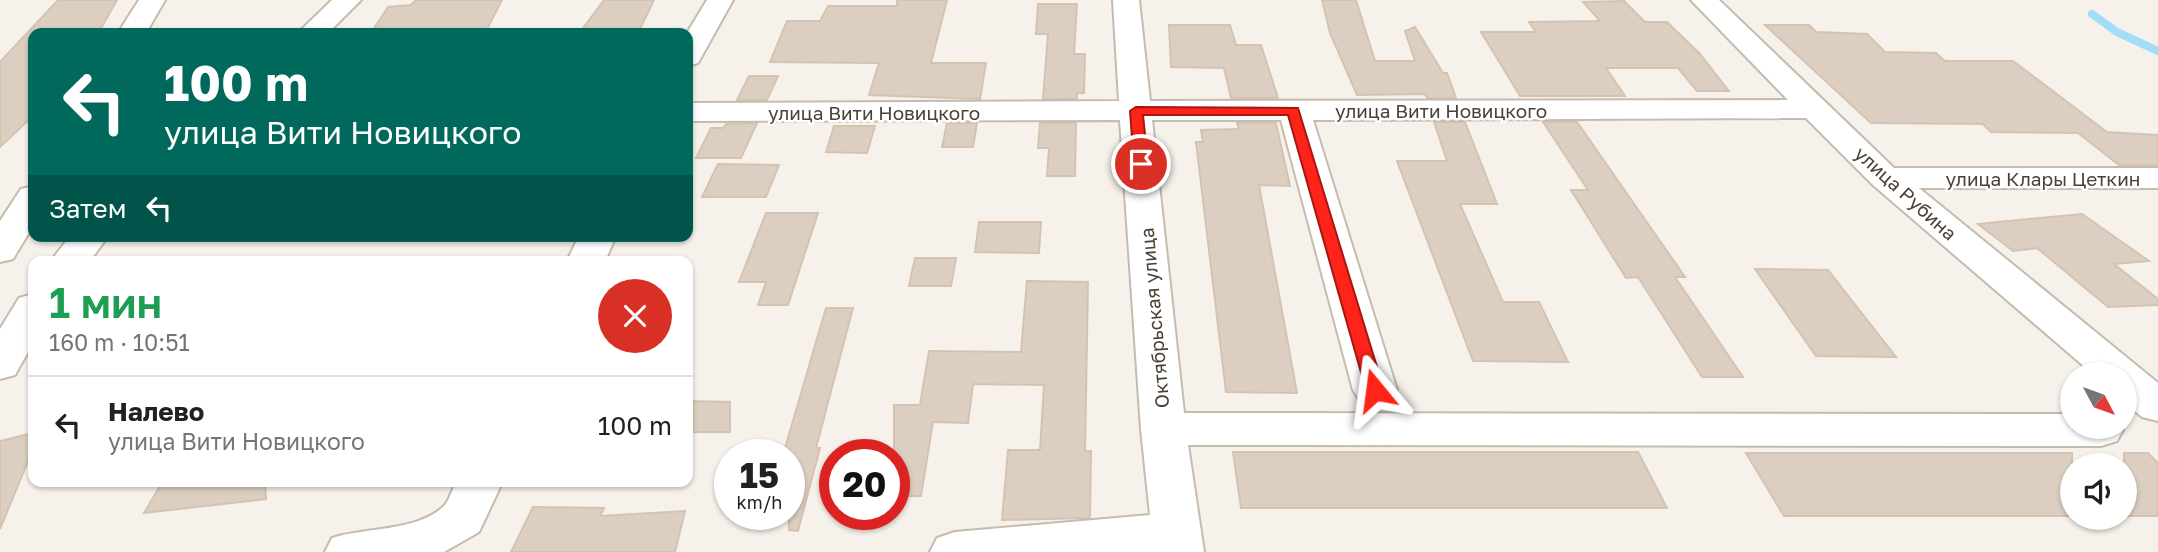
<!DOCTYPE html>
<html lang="ru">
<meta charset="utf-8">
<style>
body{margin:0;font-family:"Golos Text",sans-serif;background:#f2f2f2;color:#202124;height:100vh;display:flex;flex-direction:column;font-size:26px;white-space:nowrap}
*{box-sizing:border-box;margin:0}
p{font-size:23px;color:#757577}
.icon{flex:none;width:38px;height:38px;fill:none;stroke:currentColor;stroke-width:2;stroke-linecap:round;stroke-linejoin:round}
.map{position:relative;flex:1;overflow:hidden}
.sheet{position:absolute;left:28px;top:256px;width:665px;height:231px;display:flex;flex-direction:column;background:#fff;border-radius:14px;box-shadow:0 2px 5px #0004}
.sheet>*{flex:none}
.hud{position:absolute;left:28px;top:28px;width:665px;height:214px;border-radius:14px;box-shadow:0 2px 5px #0004;background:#00695c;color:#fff;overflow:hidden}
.needle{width:46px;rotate:131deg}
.buttons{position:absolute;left:2060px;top:362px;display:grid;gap:14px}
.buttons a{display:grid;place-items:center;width:77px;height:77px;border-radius:50%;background:#fff;box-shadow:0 2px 5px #0004;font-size:35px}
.speed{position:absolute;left:714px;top:439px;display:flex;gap:14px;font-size:35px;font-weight:700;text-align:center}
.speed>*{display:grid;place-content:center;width:91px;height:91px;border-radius:50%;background:#fff;box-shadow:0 2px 5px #0004;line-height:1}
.speed small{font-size:18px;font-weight:400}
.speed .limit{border:10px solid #d22;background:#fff;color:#111}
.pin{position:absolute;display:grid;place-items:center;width:60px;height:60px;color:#fff;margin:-30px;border:4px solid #fff;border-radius:50%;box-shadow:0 2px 7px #0007}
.me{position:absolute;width:77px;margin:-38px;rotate:344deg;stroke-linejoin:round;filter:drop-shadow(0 0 5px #0008)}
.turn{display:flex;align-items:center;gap:24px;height:147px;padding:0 21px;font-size:32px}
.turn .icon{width:91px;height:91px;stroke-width:2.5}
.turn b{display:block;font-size:49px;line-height:60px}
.then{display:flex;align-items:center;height:66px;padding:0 21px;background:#0003;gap:14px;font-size:26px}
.round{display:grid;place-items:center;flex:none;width:74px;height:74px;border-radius:37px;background:#f2f2f2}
.headline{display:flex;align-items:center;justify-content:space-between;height:119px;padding:0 21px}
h1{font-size:42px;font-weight:600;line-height:52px;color:#1e9e55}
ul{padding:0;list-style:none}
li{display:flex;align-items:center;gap:21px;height:98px;padding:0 21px;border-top:2px solid #e0e0e0}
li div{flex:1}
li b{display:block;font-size:26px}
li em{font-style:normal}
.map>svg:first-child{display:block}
</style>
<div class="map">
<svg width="2158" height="552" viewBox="0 0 2158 552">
<rect width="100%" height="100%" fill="#f6f1ea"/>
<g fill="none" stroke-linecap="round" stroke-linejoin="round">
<path stroke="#a3ddf7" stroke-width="8" d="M2092 14 2117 32 2158 51"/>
</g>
<path fill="#dccfc2" stroke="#d5c3b1" stroke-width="2" d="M58 0H117L100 30 84 33H33V116L0 147V62Z
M416 0H502L485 33H371L388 7 411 5Z
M604 0H654L640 29 581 31Z
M897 0H947L931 63H986L980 99 869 95 879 63 770 62 787 21H820L828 6H897Z
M1322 0H1356L1375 61H1415L1405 31 1415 27 1443 73H1447L1456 98H1427L1425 94 1357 95 1330 33Z
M1624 1 1645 22H1667L1699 53 1729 91H1697L1678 68H1606L1625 96H1520L1481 32H1536L1529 22 1600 21 1583 2Z
M1038 4H1077L1074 54H1085L1084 93H1077V99H1043L1048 34H1036Z
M1169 25H1230L1236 45H1261L1278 98H1231L1224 68 1171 67Z
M1765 25H1809L1816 32 1867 34 1885 52 1936 53 1945 61H2013L2107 132 2158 135V165H2119L2078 133 1991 132 1983 124 1871 123Z
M749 76H778L767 100H737Z
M1434 122H1465L1497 204H1460L1503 302H1539L1568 362 1473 361 1397 161H1447Z
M1543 122H1577L1685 277H1675L1743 377H1702L1638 277 1626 278 1571 190H1588Z
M757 123 741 158H696L711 128H723L726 124Z
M947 123H977L973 147H942Z
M1040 123H1076L1075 176H1047L1049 148H1038Z
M1237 123H1276L1290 186 1259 185 1297 393 1226 392 1196 142H1203L1201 130 1239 129Z
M834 126H875L867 153 826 152Z
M718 164 779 165 766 197H702Z
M766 213H818L788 305H758L766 282H739Z
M2082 214 2149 261 2114 264 2158 299V305L2108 307 2037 248 2013 251 1978 224Z
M979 222H1041L1039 253 975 252Z
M915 258H956L951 286H909Z
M1755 269 1828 270 1896 357 1816 356Z
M1027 281 1088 282 1085 451H1091L1090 518 1002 520 1008 450H1040L1044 385 973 384 968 423 933 422 921 496H894V405H920L929 351 1021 352Z
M826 308H853L816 448H820L798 531 789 530V455H783Z
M688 401 730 402V432H688Z
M33 433V449L0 529V441Z
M1233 452H1638L1667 508H1241Z
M1746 453H2072V516H1784Z
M2124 453H2148L2158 463V516H2124Z
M163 481H265L266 499 144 513Z
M533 507 604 508 600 516 685 511 675 552H511Z"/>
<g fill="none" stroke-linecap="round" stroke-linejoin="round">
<defs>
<path id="minor" d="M139 0H165L146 33H118Z
M332 0H361L328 33H298Z
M707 0H733L698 63 688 66 687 33Z
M1113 0H1139L1150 101 1788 100 1691 0H1719L1894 168H2158V188H1919L2158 383V421L2142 417 2124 402V374H2093L1873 185 1806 118 1313 120 1397 390 1390 401 1375 405 1360 401 1353 390 1281 120H1152L1184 413 2072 414V427H2122L2123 430 2117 441 2101 446 1188 445 1204 552H930L937 538 955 532 1150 515 1141 429 1120 120 688 121V103L1119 101Z
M33 186V226L13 259 0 262V221L21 189Z
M70 236H108L90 261H51Z
M579 236H616L605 261H567Z
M33 294V343L15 375 0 379V329L19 298Z
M456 481H503L479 532 444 552H325L332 538C365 527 417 532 444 506 449 501 453 488 456 481Z"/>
</defs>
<use href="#minor" stroke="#c6bbaf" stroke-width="4"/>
<use href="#minor" fill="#fff" fill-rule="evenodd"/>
</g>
<path fill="#ff2419" stroke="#a61710" stroke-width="2" d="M1136 107 1298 108 1384 390 1382 394H1369L1366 390 1288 115H1143L1148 164 1141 168 1134 164 1130 111Z"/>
<g text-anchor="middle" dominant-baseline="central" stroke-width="5" stroke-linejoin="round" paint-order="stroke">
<g font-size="19" fill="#4b4137" stroke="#fff">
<text x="1441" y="110">улица Вити Новицкого</text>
<text x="874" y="112">улица Вити Новицкого</text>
<text x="2043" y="178">улица Клары Цеткин</text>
<text transform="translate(1906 193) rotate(42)">улица Рубина</text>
<text transform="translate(1154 318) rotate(-95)">Октябрьская улица</text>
</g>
</g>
</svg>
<div class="buttons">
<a><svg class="needle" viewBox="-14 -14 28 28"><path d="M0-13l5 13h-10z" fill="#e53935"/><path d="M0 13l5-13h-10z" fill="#757577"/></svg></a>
<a><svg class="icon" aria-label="sound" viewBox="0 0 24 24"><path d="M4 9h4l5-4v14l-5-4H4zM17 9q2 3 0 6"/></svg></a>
</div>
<div class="speed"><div>15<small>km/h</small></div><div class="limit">20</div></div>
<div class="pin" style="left:1141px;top:164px;background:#d93025"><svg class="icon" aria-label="arrive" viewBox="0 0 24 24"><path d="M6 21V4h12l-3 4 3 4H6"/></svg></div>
<svg class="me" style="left:1375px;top:390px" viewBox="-20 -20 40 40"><path d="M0-17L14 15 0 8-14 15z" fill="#ff2419" stroke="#fff" stroke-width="4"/></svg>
<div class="hud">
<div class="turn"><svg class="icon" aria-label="left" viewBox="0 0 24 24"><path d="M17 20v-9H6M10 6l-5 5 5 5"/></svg><div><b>100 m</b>улица Вити Новицкого</div></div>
<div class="then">Затем<svg class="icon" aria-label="left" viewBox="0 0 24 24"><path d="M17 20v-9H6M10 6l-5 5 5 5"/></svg></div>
</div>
<section class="sheet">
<div class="headline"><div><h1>1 мин</h1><p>160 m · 10:51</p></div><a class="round" style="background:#d93025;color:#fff"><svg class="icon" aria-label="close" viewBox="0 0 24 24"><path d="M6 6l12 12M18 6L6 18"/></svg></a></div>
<ul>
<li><svg class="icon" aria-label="left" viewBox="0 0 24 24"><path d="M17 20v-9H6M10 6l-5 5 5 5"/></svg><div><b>Налево</b><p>улица Вити Новицкого</p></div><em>100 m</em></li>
</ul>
</section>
</div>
